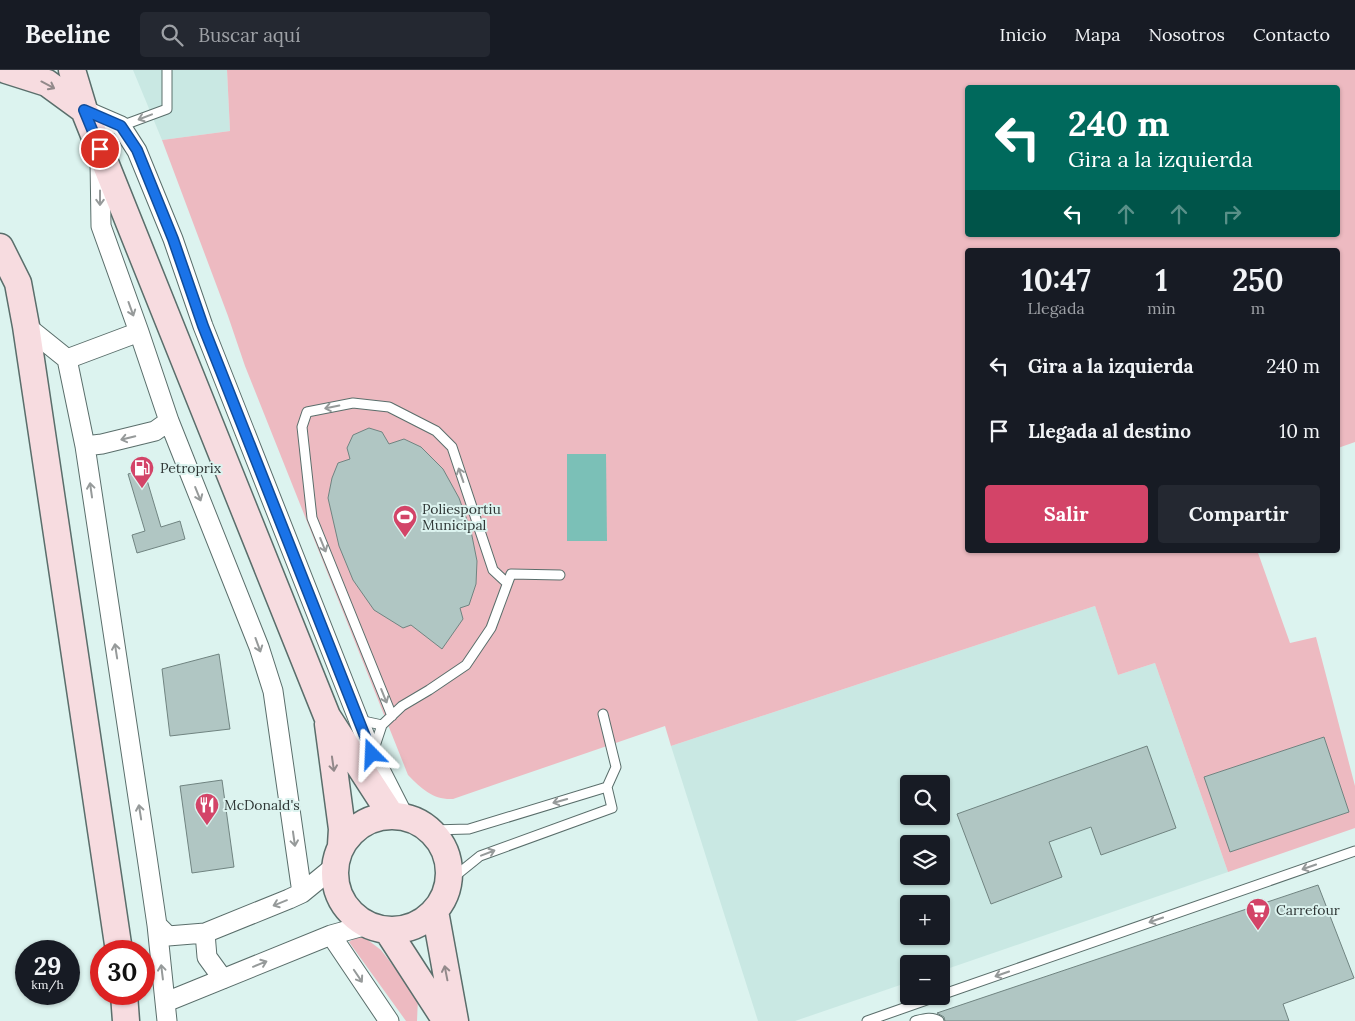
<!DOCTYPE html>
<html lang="es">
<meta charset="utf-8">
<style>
body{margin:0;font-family:Lora,serif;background:#242831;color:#f1f3f6;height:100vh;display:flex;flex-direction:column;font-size:19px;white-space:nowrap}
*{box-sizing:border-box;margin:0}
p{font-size:16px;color:#9ea1a6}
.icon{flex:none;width:28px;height:28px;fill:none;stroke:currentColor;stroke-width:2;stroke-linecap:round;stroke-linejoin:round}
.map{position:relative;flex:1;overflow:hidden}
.details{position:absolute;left:965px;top:178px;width:375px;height:305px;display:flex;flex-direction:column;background:#171b24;border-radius:5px;box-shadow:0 1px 4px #0004}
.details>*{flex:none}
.guide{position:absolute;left:965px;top:15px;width:375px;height:152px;border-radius:5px;box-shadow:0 1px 4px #0004;background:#00695c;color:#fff;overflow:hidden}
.fabs{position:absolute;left:900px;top:705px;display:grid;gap:10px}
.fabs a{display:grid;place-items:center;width:50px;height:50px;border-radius:5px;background:#171b24;box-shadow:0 1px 4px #0004;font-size:25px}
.speed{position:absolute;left:15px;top:870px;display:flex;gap:10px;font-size:25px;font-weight:700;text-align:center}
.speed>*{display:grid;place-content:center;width:65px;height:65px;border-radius:50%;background:#171b24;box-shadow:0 1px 4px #0004;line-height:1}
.speed small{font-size:12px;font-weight:400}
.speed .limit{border:8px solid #d22;background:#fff;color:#111}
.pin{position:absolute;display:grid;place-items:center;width:42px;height:42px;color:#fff;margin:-21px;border:2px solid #fff;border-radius:50%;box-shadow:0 1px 5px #0007}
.me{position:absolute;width:55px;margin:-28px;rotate:339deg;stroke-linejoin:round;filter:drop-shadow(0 0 4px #0008)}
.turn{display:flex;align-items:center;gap:18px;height:105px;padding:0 20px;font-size:22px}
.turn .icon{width:65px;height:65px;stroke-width:2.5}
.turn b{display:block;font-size:35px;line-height:42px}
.lanes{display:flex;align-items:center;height:48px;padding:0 20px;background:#0003;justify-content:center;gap:25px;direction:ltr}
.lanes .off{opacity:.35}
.eta{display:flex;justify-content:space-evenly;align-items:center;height:85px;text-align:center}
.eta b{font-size:30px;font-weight:700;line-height:35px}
.action{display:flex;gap:10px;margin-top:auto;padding:10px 20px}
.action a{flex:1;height:58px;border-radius:5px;background:#d34468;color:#fff;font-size:20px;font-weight:700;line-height:58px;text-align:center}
.action a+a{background:#242831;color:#f1f3f6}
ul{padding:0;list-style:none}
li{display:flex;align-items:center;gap:15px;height:65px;padding:0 20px}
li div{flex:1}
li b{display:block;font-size:19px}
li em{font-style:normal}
header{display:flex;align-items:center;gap:30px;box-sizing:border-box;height:70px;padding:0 25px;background:#171b24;border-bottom:1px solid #363941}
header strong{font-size:24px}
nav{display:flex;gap:28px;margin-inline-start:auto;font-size:18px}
.search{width:350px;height:45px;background:#242831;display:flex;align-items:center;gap:12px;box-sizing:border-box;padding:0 18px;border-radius:5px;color:#9ea1a6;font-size:19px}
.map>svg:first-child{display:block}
</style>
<header>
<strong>Beeline</strong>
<div class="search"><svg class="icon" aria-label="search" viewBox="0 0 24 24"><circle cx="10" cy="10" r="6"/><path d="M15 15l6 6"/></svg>Buscar aquí</div>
<nav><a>Inicio</a><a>Mapa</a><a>Nosotros</a><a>Contacto</a></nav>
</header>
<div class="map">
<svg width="1355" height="951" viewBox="0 0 1355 951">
<rect width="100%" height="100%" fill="#dcf3ef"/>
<path fill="#c9e8e3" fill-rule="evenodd" d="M133 0H227L230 61 162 70Z
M1095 536 1118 605 1155 593 1228 802 941 901V894H909V912L795 951H758L671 676ZM909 714H941V746H909ZM909 774H941V806H909ZM909 834H941V866H909Z"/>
<path fill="#edbac1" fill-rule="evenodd" d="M227 0H1355V372L1338 378V180H968V480H1257L1290 573 1316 567 1355 716V758L1228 802 1155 593 1118 605 1095 536 671 676 665 656 453 729C433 730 422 719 408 705L245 296 228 246 162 70 230 61ZM968 18H1338V165H968Z
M364 867 381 880 418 928 417 951H406L349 872 355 868Z"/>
<path fill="#7bc0b7" d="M567 384H606L607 471H567Z"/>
<path fill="#b0c6c3" stroke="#708481" d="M369 358 382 362 389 374 404 369 421 377 443 399 459 428 471 461 477 491 476 514 469 535 460 538 463 549 442 579 411 555 403 558 374 540 353 510 339 476 328 428 332 408 338 393 350 389 347 378 353 365Z
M144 400 161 457 180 451 185 469 137 483 132 465 145 461 128 404Z
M219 584 230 659 170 666 162 599Z
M1324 667 1349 742 1230 782 1204 707Z
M1147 676 1176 758 1101 785 1091 757 1049 772 1062 807 991 834 957 744Z
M222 710 234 797 192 803 180 716Z
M1318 815 1354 908 1283 934 1289 951H945L944 947 937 943Z"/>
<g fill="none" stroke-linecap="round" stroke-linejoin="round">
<defs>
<path id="lane" d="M121 56 167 39V0
M392 646 312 448 302 357 307 342 353 333 389 337 436 361 452 377 493 500 507 513
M359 650 382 655
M373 682 382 655 402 636 429 620 466 595 491 558 511 504 560 505
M432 760 469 759 607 717
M449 811 480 786 612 738 607 717 616 697 603 644
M941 925 1355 781
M867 951 938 926
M915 951C923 949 932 946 939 951"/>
<path id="street" d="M84 40 121 56 137 81 173 169 203 256 372 684 404 747
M100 90 101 156 139 262 169 351 259 577 273 621 302 823
M26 256 67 289 85 376 147 787 157 855 167 951
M67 289 139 262
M85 376 102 374 155 361 169 351
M157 855 168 866 205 863 289 829 302 823 335 796
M205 863 207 887 223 909
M331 865 389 951
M166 932 331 865 367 855"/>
<path id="secondary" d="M6 0 47 13 84 40
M72 0 84 40 327 646 391 745
M0 177 18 213 26 256 119 881
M328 654 342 759 341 775
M335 803a57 57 0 1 1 114 0a57 57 0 1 1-114 0Z
M435 841 455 951
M387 860 446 951
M124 924 126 951"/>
</defs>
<use href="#lane" stroke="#5a6e6b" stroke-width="11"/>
<use href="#street" stroke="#5a6e6b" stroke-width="21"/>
<use href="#secondary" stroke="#5a6e6b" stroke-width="29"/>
<use href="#lane" stroke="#fff" stroke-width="9"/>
<use href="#street" stroke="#fff" stroke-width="19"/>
<use href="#secondary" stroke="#f7dce0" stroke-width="26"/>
</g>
<defs><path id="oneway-shaft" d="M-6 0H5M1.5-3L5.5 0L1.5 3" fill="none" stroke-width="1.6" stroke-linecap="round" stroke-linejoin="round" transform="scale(1.25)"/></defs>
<g stroke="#92898a">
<use href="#oneway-shaft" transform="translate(48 15) rotate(28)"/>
<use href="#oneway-shaft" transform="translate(333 694) rotate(82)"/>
<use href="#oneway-shaft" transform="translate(446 903) rotate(-101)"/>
</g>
<g stroke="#969a9a">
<use href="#oneway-shaft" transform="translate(145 47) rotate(159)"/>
<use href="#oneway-shaft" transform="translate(100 128) rotate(90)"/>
<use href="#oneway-shaft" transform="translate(131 239) rotate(70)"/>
<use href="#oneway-shaft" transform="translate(332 337) rotate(169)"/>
<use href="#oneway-shaft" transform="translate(128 368) rotate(166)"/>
<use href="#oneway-shaft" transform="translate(461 405) rotate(-109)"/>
<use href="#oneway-shaft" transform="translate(91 420) rotate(-98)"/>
<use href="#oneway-shaft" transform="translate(198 424) rotate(68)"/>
<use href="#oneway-shaft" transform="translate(323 475) rotate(68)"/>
<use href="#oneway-shaft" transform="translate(258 575) rotate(70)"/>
<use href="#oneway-shaft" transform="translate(116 581) rotate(-99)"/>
<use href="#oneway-shaft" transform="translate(384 626) rotate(68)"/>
<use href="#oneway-shaft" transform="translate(560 731) rotate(164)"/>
<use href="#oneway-shaft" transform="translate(140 742) rotate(-99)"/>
<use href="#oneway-shaft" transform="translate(294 769) rotate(82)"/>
<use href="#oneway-shaft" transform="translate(488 783) rotate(-21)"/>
<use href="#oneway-shaft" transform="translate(1309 797) rotate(161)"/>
<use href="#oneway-shaft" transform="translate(280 833) rotate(158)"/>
<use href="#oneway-shaft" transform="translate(1156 850) rotate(161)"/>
<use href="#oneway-shaft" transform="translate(260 894) rotate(-22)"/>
<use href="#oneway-shaft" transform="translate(162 902) rotate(-97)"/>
<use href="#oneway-shaft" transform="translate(1002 904) rotate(161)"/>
<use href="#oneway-shaft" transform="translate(358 906) rotate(56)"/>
</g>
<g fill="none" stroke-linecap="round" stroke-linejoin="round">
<defs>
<path id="route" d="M100 79 84 40 121 56 137 80 173 169 203 256 372 684"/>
</defs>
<use href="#route" stroke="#114b97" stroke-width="12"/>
<use href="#route" stroke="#1a73e8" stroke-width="9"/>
</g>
<defs>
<symbol id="fuel-pin" viewBox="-11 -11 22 30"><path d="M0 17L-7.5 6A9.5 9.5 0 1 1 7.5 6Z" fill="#d34468" stroke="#dcf3ef"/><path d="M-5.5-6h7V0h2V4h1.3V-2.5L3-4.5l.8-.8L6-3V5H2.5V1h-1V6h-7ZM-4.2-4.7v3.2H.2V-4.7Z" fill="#fff"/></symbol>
<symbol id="stadium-pin" viewBox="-11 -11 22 30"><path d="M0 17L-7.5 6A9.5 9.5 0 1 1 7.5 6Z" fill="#d34468" stroke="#dcf3ef"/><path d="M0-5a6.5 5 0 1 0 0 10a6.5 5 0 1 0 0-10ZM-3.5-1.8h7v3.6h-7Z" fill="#fff"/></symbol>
<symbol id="restaurant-pin" viewBox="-11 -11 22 30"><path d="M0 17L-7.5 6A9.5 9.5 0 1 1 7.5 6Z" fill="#d34468" stroke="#dcf3ef"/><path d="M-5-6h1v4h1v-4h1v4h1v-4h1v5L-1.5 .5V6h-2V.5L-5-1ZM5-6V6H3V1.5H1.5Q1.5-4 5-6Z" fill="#fff"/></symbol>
<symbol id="supermarket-pin" viewBox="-11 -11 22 30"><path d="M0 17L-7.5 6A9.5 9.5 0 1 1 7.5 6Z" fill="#d34468" stroke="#dcf3ef"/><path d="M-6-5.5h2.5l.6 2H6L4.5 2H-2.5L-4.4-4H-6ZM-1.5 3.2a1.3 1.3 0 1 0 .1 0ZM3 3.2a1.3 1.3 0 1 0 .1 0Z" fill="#fff"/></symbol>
</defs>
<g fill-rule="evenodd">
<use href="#fuel-pin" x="128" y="384" width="28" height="38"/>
<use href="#stadium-pin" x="391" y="433" width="28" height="38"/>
<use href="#restaurant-pin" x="193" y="721" width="28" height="38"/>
<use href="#supermarket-pin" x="1244" y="826" width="28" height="38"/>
</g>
<g text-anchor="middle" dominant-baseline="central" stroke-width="4" stroke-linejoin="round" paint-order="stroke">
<g font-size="14" fill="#2e3635" stroke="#dcf3ef" text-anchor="start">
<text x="160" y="398">Petroprix</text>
<text x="422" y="439">Poliesportiu<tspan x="422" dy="16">Municipal</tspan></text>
<text x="224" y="735">McDonald's</text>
<text x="1276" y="840">Carrefour</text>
</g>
</g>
</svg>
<div class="fabs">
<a><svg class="icon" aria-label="search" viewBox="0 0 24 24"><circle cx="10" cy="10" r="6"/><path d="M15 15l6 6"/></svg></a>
<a><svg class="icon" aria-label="layers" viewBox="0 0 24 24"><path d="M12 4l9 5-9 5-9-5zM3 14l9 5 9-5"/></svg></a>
<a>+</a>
<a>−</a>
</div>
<div class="speed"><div>29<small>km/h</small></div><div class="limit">30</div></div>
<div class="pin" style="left:100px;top:79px;background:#d93025"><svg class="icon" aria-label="arrive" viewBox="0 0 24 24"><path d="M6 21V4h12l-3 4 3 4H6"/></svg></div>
<svg class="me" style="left:372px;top:684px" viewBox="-20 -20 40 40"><path d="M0-17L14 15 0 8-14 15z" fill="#1a73e8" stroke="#fff" stroke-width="4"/></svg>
<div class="guide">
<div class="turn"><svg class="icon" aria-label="left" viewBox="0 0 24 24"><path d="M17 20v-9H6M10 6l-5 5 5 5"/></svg><div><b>240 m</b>Gira a la izquierda</div></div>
<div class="lanes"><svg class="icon" aria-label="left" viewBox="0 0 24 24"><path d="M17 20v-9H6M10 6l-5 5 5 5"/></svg><svg class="icon off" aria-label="ahead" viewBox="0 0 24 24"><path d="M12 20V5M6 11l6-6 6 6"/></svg><svg class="icon off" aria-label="ahead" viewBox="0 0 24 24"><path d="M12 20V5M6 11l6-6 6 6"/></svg><svg class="icon off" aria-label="right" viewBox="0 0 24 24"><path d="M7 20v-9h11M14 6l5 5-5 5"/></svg></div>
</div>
<section class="details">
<div class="eta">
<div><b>10:47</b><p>Llegada</p></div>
<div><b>1</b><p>min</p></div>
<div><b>250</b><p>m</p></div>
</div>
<ul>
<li><svg class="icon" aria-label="left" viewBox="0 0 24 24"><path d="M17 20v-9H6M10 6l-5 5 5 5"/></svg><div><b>Gira a la izquierda</b></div><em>240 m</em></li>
<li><svg class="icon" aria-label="arrive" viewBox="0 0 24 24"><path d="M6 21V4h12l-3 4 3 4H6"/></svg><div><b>Llegada al destino</b></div><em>10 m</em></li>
</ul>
<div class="action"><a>Salir</a><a>Compartir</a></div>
</section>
</div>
